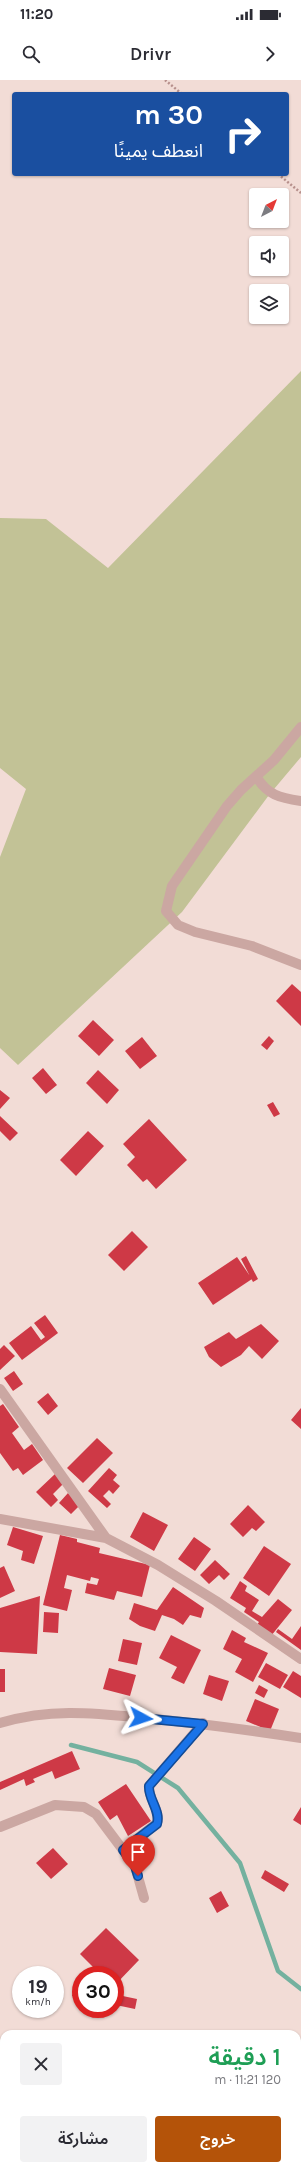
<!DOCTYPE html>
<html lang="ar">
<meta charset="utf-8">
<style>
body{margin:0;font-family:Karla,"Noto Sans Arabic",sans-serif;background:#f2f2f3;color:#2b2b33;direction:rtl;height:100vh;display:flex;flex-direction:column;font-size:15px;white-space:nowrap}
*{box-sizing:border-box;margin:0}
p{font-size:13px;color:#7c7c81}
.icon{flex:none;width:22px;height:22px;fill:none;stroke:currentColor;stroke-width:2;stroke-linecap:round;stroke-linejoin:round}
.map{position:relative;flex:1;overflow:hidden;direction:ltr}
.details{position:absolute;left:0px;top:1950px;width:301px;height:140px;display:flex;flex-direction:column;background:#fff;border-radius:12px 12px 0 0;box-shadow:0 1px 3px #0004;direction:rtl}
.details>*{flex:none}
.hud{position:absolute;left:12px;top:12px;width:277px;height:84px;border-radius:4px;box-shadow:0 1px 3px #0004;direction:rtl;background:#1a4fa0;color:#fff;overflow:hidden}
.needle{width:26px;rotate:42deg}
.controls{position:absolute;left:249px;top:108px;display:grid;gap:8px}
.controls a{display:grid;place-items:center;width:40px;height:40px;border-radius:4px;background:#fff;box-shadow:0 1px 3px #0004;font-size:20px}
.speed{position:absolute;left:12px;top:1886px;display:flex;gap:8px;font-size:20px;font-weight:700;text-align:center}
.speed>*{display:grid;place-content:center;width:52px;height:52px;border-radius:50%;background:#fff;box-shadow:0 1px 3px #0004;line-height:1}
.speed small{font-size:10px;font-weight:400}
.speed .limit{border:6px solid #d22;background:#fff;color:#111}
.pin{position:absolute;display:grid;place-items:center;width:34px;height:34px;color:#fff;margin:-41px -17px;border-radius:50% 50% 50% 0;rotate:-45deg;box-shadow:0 0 4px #0007}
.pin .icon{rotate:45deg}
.me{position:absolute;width:44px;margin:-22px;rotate:95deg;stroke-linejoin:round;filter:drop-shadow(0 0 3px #0008)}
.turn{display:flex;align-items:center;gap:14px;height:84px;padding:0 20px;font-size:18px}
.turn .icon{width:52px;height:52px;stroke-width:2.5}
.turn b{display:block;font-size:28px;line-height:34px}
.round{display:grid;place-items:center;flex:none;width:42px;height:42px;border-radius:4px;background:#f2f2f3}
.overview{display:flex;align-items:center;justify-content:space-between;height:68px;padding:0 20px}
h1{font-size:24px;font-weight:600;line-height:30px;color:#1e9e55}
.primary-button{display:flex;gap:8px;margin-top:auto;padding:8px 20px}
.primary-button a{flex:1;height:46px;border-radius:4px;background:#b45309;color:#fff;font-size:16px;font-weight:600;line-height:46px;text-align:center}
.primary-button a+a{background:#f2f2f3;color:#2b2b33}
.status{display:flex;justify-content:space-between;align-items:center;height:28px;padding:0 20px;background:#fff;direction:ltr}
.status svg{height:11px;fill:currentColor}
header{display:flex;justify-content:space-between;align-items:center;height:52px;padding:0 20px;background:#fff;font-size:18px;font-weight:600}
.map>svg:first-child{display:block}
</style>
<div class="status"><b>11:20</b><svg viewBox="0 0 49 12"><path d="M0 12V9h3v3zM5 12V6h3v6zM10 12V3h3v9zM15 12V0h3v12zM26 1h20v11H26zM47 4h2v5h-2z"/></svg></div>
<header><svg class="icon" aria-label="forward" viewBox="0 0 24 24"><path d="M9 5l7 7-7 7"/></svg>Drivr<svg class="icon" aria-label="search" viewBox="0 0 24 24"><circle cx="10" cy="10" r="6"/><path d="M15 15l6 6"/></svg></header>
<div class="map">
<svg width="301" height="2090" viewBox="0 0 301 2090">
<rect width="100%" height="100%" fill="#f2dcd6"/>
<path fill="#c2c296" d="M301 291V677L269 715 182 832 18 985 0 968V777L26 709 0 688V438L46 439 108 488Z"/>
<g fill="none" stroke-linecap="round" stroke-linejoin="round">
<path stroke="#74b19f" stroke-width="4.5" d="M71 1665 137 1682 178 1708 240 1783 278 1891 301 1909"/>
</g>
<path fill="#ce3946" d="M292 904 301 912V946L276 921Z
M93 940 114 960 99 976 78 956Z
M269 956 274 961 267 970 261 965Z
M142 957 157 976 140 989 125 971Z
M43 988 57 1005 46 1014 32 998Z
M98 990 119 1010 107 1024 86 1003Z
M0 1010 10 1018 0 1029Z
M273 1022 280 1034 274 1037 267 1025Z
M0 1036 18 1053 10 1061 0 1051Z
M149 1039 187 1080 156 1109 147 1099 143 1102 127 1085 135 1077 123 1064Z
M88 1051 104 1066 76 1096 60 1080Z
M132 1151 148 1167 124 1191 108 1175Z
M246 1176 258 1199 253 1202 241 1179Z
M237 1177 252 1199 213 1225 198 1203Z
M45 1235 58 1253 22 1280 9 1263 31 1246 41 1260 45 1257 34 1243Z
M261 1244 279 1261 262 1279 249 1266 241 1275 221 1287 209 1277 204 1267 229 1252 236 1259Z
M4 1265 15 1276 0 1290V1269Z
M14 1291 23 1304 13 1311 4 1298Z
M48 1313 58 1326 48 1335 37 1322Z
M3 1324 19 1347 12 1353 24 1370 32 1364 43 1380 23 1395 18 1388 13 1391 0 1373V1326Z
M301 1328V1349L291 1340Z
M97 1358 113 1373 83 1403 67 1388Z
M109 1388 117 1395 113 1400 120 1406 113 1414 109 1410 103 1416 111 1424 107 1428 88 1411Z
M55 1394 64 1403 53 1414 58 1420 51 1427 36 1412Z
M68 1413 80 1425 71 1434 59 1423Z
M248 1425 265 1442 256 1451 252 1448 243 1457 230 1444Z
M143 1432 168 1445 154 1471 130 1457Z
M13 1447 43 1456 34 1484 21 1480 23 1471 7 1465Z
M60 1455 77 1459V1462L100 1468 99 1473 150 1485 142 1517 117 1511 114 1520 85 1513 87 1503 97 1505 99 1499 91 1497 90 1501 67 1495 64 1508 72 1510 67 1531 43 1525Z
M194 1457 211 1469 195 1491 178 1479Z
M264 1466 291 1484 269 1516 243 1498Z
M215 1480 230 1494 224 1500 219 1495 209 1504 200 1495Z
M4 1486 15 1511 0 1518V1488Z
M240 1501 247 1506 245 1511 259 1520 252 1531 262 1537 278 1519 292 1530 271 1556 257 1545 259 1542 244 1532 246 1528 230 1518Z
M173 1507 204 1528 201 1538 190 1535 183 1545 174 1539 162 1535 155 1551 140 1546 129 1539 134 1523 157 1530Z
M40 1516 37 1574 0 1572V1528Z
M44 1532 59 1533 58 1553 43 1552Z
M301 1546V1570L276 1552 278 1549 292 1559Z
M232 1550 246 1558 244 1562 268 1573 253 1602 235 1592 242 1579 223 1569Z
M171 1555 201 1570 184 1604 171 1598 177 1587 159 1578Z
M123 1559 142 1563 137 1585 118 1581Z
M266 1583 288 1595 280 1609 258 1597Z
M109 1588 136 1595 130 1616 103 1609Z
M0 1589H5V1612H0Z
M293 1591 301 1596V1618L283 1607Z
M209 1595 229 1601 222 1621 203 1614Z
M259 1605 268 1610 264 1618 255 1613Z
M255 1619 279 1629 270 1651 246 1641Z
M72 1671 80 1689 55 1699 52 1691 33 1699 35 1702 26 1706 24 1699 0 1710V1702Z
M126 1704 151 1741 128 1756 117 1735 110 1740 98 1722Z
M301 1727V1745L293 1740Z
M53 1768 68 1784 51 1799 36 1783Z
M265 1790 289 1804 284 1812 261 1798Z
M221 1811 229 1826 217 1833 209 1818Z
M106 1848 139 1880 115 1905V1895H101L80 1874Z
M76 1902 81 1903V1918L72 1916Z
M118 1915 137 1919 135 1929 116 1925Z"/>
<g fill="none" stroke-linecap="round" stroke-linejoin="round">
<path stroke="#b7908c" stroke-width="2.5" stroke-dasharray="2 2" stroke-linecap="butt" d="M165 0 182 14
M278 94 301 113
M0 2052 4 2054
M103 2086 141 2090"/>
<path stroke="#cba7a2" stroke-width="10" d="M301 647 274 680 241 710 227 726 172 806 166 831 178 845 195 852 252 866 301 885
M256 696C267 715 280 718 301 721
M0 1309 106 1458
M0 1439 106 1458 158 1485 216 1521 301 1579
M0 1643C51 1628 93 1633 144 1638 197 1643 249 1650 301 1658
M0 1747 55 1725 84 1727 96 1734 135 1786 144 1818
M123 1770 157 1743C161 1731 148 1719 149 1706L203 1643"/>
</g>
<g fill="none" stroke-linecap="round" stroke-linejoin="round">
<defs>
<path id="route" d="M138 1796 135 1786 123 1770 157 1744C161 1731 148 1719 149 1706L203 1644 141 1638"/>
</defs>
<use href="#route" stroke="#114b97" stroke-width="10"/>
<use href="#route" stroke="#1a73e8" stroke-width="7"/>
</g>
</svg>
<div class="controls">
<a><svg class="needle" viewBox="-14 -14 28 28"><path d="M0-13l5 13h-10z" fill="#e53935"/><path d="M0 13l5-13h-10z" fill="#7c7c81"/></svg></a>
<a><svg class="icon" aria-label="sound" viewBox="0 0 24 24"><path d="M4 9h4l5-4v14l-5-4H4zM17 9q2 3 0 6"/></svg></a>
<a><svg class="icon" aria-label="layers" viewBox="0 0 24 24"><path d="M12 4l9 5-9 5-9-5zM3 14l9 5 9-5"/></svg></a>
</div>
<div class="speed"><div>19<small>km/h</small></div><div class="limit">30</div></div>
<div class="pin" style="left:138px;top:1796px;background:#d93025"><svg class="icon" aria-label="arrive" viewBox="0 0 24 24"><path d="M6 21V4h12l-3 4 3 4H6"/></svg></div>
<svg class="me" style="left:141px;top:1638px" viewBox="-20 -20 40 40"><path d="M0-17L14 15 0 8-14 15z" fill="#1a73e8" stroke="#fff" stroke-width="4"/></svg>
<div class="hud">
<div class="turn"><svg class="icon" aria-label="right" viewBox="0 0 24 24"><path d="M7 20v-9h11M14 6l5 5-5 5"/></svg><div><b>30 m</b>انعطف يمينًا</div></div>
</div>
<section class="details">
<div class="overview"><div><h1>1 دقيقة</h1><p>120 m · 11:21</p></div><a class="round"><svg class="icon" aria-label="close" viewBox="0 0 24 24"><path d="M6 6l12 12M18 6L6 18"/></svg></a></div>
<div class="primary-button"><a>خروج</a><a>مشاركة</a></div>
</section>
</div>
